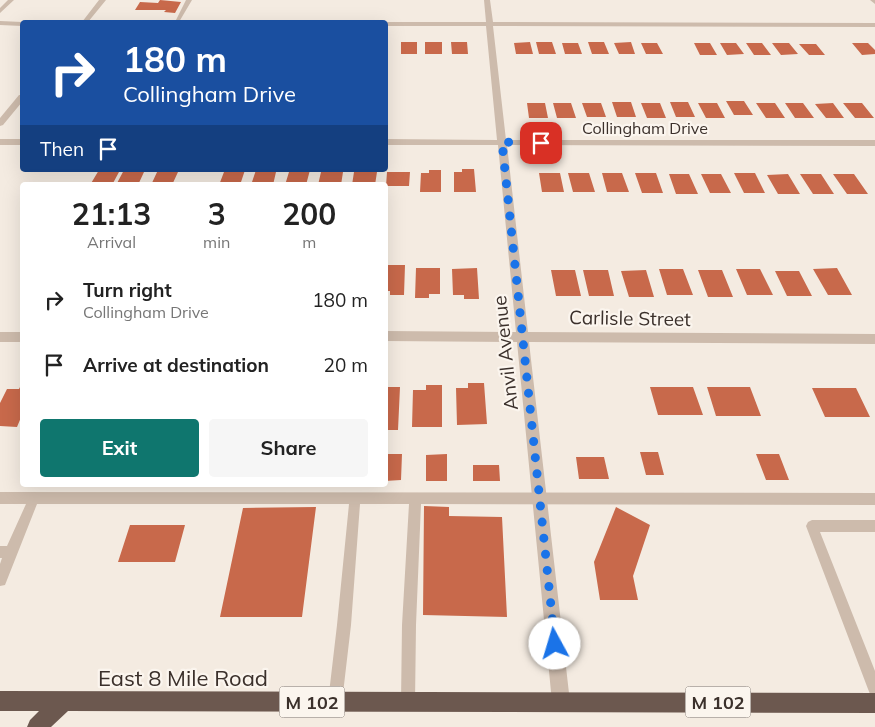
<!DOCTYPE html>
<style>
body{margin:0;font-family:Mulish,sans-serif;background:#f6f6f6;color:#222;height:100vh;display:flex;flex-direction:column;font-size:19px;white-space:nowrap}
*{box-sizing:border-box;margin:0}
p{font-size:16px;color:#767676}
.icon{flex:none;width:28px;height:28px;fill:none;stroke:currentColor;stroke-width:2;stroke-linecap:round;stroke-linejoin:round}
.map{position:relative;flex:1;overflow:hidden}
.side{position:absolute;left:20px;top:182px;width:368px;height:305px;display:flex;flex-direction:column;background:#fff;border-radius:5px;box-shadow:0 5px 20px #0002}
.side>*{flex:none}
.guide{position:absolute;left:20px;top:20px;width:368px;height:152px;border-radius:5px;box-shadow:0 5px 20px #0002;background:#1a4fa0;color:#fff;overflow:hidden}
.pin{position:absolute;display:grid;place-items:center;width:42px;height:42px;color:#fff;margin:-21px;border-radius:10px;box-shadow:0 2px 8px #0006}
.me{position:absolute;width:55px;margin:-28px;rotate:354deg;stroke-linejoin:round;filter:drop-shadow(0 0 4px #0008)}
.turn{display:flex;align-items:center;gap:18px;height:105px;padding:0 20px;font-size:22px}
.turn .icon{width:65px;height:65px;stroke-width:2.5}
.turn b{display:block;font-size:35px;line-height:42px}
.then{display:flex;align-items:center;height:48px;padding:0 20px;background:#0003;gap:10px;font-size:19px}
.eta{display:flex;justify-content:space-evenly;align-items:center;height:85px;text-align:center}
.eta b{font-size:30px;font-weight:700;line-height:35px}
.primary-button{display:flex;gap:10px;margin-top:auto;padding:10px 20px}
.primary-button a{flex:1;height:58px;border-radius:5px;background:#0f766e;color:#fff;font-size:20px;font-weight:700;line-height:58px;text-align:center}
.primary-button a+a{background:#f6f6f6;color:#222}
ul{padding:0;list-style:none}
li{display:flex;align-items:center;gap:15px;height:65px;padding:0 20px}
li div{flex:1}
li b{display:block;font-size:19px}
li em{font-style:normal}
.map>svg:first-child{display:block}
</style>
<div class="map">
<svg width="875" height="727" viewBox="0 0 875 727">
<rect width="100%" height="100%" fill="#f4ebe1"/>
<path fill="#c8694b" d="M160 0 181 2 175 13 164 12 166 10H135L140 2 158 3Z
M401 42H417V54H401Z
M425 42H442V54H425Z
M451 42H467L468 54H452Z
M530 42 533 54H516L514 43Z
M536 42H552L556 54H539Z
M588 42H604L609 54H592Z
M631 42 635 54H619L614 43Z
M562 43H578L582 54H565Z
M641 43H657L663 54H646Z
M694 43H710L717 55H700Z
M720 43H736L744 54 727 55Z
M746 43H762L771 55H754Z
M772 43H789L798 54 781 55Z
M852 43H868L875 50V54L862 55Z
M799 44H816L825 55H809Z
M726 101H744L753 115H734Z
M612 102H631L636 117H617Z
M670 102H688L695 117H676Z
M527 103H545L548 118H529Z
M553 103H571L576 118H557Z
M582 103H601L606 117H587Z
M641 103H660L666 118H647Z
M698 103H717L725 118H706Z
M756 103H775L785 118H766Z
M785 103H803L814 118H795Z
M833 103 844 118H826L815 104Z
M843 103H862L874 118H855Z
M462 169H474L476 192H454V172H462Z
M99 170H111L110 172H119L112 185H90Z
M124 170 144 172 138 185H116Z
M158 170 178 172 172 185H151Z
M245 170 240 185H219L224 172Z
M256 170 276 172 273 185H251Z
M298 170H310L306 185H285L289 172Z
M429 170H441V192H420L421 173H429Z
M321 172H343L341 185H318Z
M354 172H377L375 185H352Z
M387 172H410L409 186H386Z
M539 173H560L564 192H542Z
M568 173H589L595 192H573Z
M602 173H622L629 192H607Z
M635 173H656L663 193H642Z
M734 173H755L765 193H744Z
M669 174H689L698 194H676Z
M701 174H721L731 193H710Z
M788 174 800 194H778L767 175Z
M800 174H821L834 194H813Z
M833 174H854L868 194H847Z
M385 265H405L404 295H390V291H385Z
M416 268H440V294H429V298H415Z
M477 268 479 299H464V295H453L452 269Z
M837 268 852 295H828L813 269Z
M659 269H683L693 295H667Z
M736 269H760L773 295H747Z
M551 270H575L581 296H556Z
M583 270H608L614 296H589Z
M646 270 654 297H629L621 271Z
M698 270H722L733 297H708Z
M775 271H799L812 296H787Z
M22 383V415L17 427 0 426V403L7 389H19Z
M468 383H484L487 424 457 425 456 388H468Z
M426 385H442V427H412L413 390H426Z
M385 387H400L398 430H385Z
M650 387H693L703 415H658Z
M707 387H750L761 416H716Z
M812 388H856L870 417H825Z
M640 452H658L664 475H646Z
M385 454H402L401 480 385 481Z
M447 454V481H426V455Z
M756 454H779L789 480H766Z
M576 457H604L609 479H579Z
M473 465H499L500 481H473Z
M424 506 449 507V516L502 517 507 617 423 615Z
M316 507 302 617H220L243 508Z
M616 507 650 525 633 576 638 600H600L594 562Z
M130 525H185L175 562H118Z"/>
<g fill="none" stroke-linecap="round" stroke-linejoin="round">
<path fill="#cdbbac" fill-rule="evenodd" d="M8 0H14L0 13V8Z
M186 0H192L179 22H175Z
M0 492 875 493V505L421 504 416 625 415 702 413 707 408 709 403 707 401 702 402 625 409 504H360L351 625 342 702 340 707 335 709 330 707 328 702 337 625 349 504H37L5 585 0 586V564L2 558H0V546H7L26 504H0Z
M812 520H875V532H820L875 671V696L870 694 868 689 806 526 808 522Z"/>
<path fill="#cdbbac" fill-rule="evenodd" d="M99 0H106L88 22H82Z
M484 0H490L493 22 875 23V27L493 26 506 140H875V146L507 145 528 332 875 334V344L529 342 570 702 567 708 561 711 555 708 552 702 517 342 385 341V331L516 332 498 145H385V139L497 140 486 26H385V22H383H486Z
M870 0H875V4Z
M0 21 22 22H24H22V26L0 25Z
M19 95H22V102L3 125 0 126V118Z
M0 139H22V145H0Z
M0 332H22V342H0Z"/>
<path fill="#6c584f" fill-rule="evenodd" d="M0 691 875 693V713L68 711 51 727H27L30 720 39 711H0Z"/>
</g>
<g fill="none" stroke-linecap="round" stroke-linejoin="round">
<path stroke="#1a73e8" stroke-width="9" stroke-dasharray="0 16.2" d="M541 143 502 142 555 644"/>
</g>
<g text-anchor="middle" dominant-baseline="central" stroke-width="4.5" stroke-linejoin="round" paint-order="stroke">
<g font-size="16" fill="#3b302b" stroke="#fbf5ee">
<text x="645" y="128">Collingham Drive</text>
</g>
<g fill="#fbf5ee" stroke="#756b66" stroke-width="1">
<rect x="279.5" y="686.5" width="65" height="31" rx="4"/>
<rect x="685.5" y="686.5" width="65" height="31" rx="4"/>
</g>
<g font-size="18" font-weight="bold" fill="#3b302b">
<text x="312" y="702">M 102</text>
<text x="718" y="702">M 102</text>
</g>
<g font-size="19" fill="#3b302b" stroke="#fbf5ee">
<text transform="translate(630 318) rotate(1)">Carlisle Street</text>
<text transform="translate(505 353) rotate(-96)">Anvil Avenue</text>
</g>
<g font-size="22" fill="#3b302b" stroke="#fbf5ee">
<text x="183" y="678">East 8 Mile Road</text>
</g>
</g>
</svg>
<div class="pin" style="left:541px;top:143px;background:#d93025"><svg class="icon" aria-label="arrive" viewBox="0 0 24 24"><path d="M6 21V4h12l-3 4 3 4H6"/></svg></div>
<svg class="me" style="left:555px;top:644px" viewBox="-20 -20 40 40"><circle r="19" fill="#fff"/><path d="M0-13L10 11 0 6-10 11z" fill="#1a73e8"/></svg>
<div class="guide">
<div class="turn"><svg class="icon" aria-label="right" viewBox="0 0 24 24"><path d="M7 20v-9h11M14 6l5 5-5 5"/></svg><div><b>180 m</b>Collingham Drive</div></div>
<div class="then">Then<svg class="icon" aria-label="arrive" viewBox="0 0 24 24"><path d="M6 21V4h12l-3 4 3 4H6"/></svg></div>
</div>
<section class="side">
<div class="eta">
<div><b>21:13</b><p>Arrival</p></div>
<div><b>3</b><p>min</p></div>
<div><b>200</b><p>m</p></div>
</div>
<ul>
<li><svg class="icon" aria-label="right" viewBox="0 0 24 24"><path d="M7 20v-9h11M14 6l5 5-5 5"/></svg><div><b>Turn right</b><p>Collingham Drive</p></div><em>180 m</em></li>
<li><svg class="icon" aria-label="arrive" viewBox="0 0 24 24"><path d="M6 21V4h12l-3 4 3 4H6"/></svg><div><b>Arrive at destination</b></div><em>20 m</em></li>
</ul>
<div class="primary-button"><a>Exit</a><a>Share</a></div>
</section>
</div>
